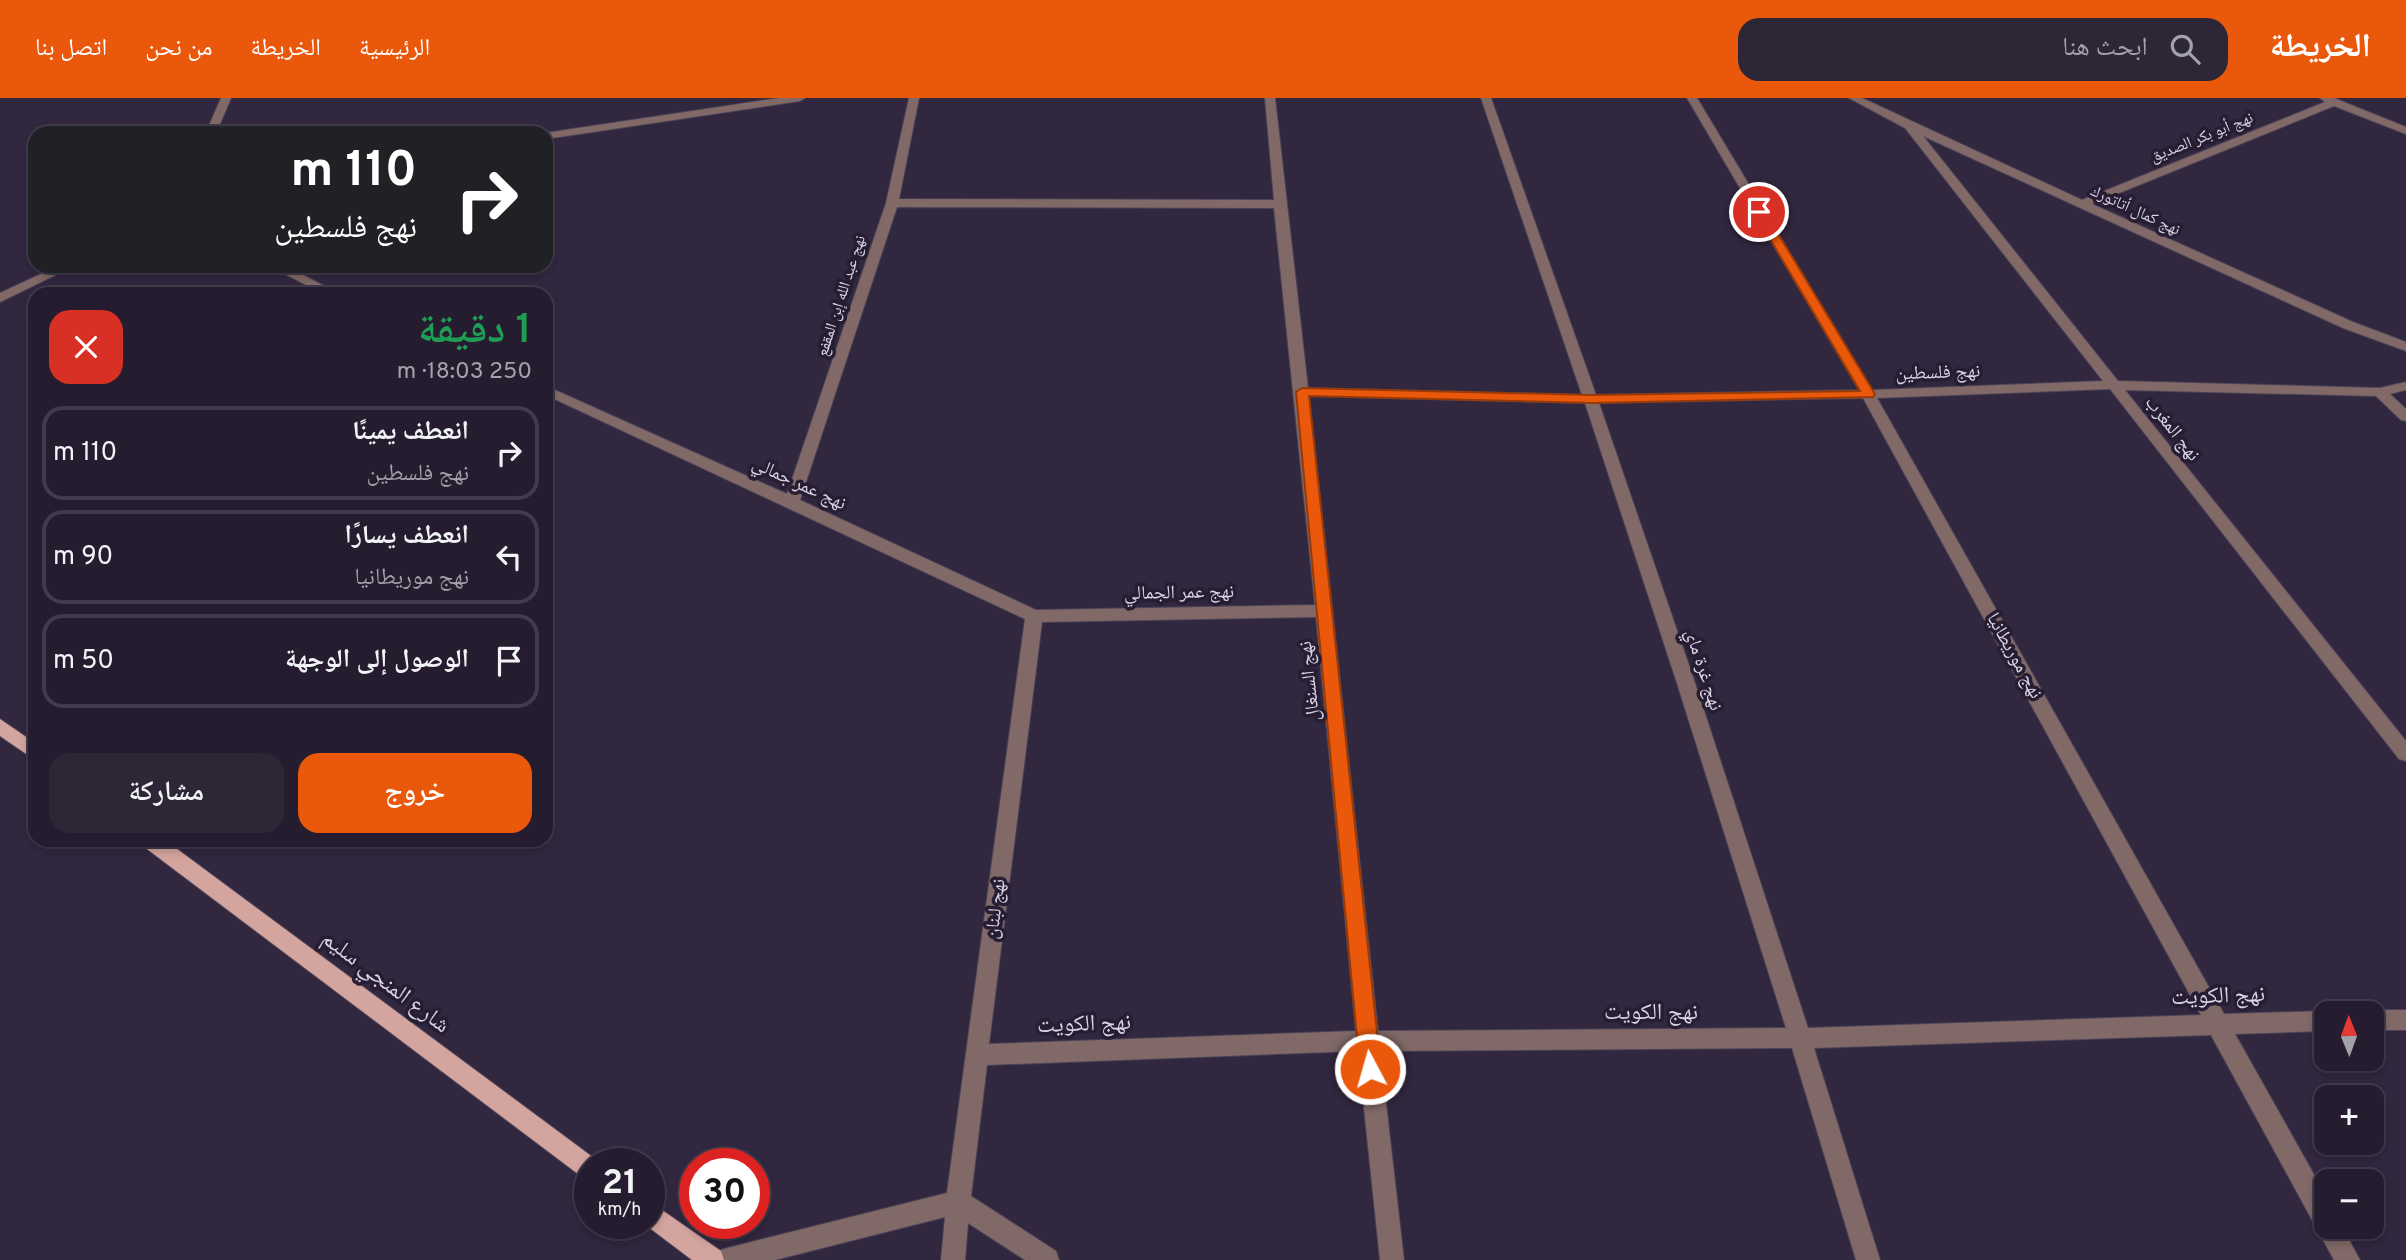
<!DOCTYPE html>
<html lang="ar">
<meta charset="utf-8">
<style>
body{margin:0;font-family:Overpass,"Noto Naskh Arabic",sans-serif;background:#2d2637;color:#f1f3f6;direction:rtl;height:100vh;display:flex;flex-direction:column;font-size:26px;white-space:nowrap}
*{box-sizing:border-box;margin:0}
p{font-size:23px;color:#a3a2aa}
.icon{flex:none;width:38px;height:38px;fill:none;stroke:currentColor;stroke-width:2;stroke-linecap:round;stroke-linejoin:round}
.map{position:relative;flex:1;overflow:hidden;direction:ltr}
.drawer{position:absolute;left:28px;top:189px;width:525px;height:560px;display:flex;flex-direction:column;background:#251d2f;border-radius:21px;box-shadow:0 4px 10px #0003,0 0 0 2px #423b4b;direction:rtl}
.drawer>*{flex:none}
.top-card{position:absolute;left:28px;top:28px;width:525px;height:147px;border-radius:21px;box-shadow:0 4px 10px #0003,0 0 0 2px #423b4b;direction:rtl;background:#202124;color:#fff;overflow:hidden}
.needle{width:46px;rotate:359deg}
.tools{position:absolute;left:2314px;top:903px;display:grid;gap:14px}
.tools a{display:grid;place-items:center;width:70px;height:70px;border-radius:14px;background:#251d2f;box-shadow:0 4px 10px #0003,0 0 0 2px #423b4b;font-size:35px}
.speed{position:absolute;left:574px;top:1050px;display:flex;gap:14px;font-size:35px;font-weight:700;text-align:center}
.speed>*{display:grid;place-content:center;width:91px;height:91px;border-radius:50%;background:#251d2f;box-shadow:0 4px 10px #0003,0 0 0 2px #423b4b;line-height:1}
.speed small{font-size:18px;font-weight:400}
.speed .limit{border:10px solid #d22;background:#fff;color:#111}
.pin{position:absolute;display:grid;place-items:center;width:60px;height:60px;color:#fff;margin:-30px;border:4px solid #fff;border-radius:50%;box-shadow:0 2px 7px #0007}
.me{position:absolute;width:77px;margin:-38px;rotate:354deg;stroke-linejoin:round;filter:drop-shadow(0 0 5px #0008)}
.turn{display:flex;align-items:center;gap:24px;height:147px;padding:0 21px;font-size:32px}
.turn .icon{width:91px;height:91px;stroke-width:2.5}
.turn b{display:block;font-size:49px;line-height:60px}
.round{display:grid;place-items:center;flex:none;width:74px;height:74px;border-radius:21px;background:#2d2637}
.overview{display:flex;align-items:center;justify-content:space-between;height:119px;padding:0 21px}
h1{font-size:42px;font-weight:600;line-height:52px;color:#1e9e55}
.cta{display:flex;gap:14px;margin-top:auto;padding:14px 21px}
.cta a{flex:1;height:80px;border-radius:21px;background:#ea580c;color:#fff;font-size:28px;font-weight:600;line-height:80px;text-align:center}
.cta a+a{background:#2d2637;color:#f1f3f6}
ul{padding:0;list-style:none}
li{display:flex;align-items:center;gap:21px;height:94px;margin:0 14px 10px;padding:0 7px;border:4px solid #423b4b;border-radius:21px}
li div{flex:1}
li b{display:block;font-size:26px}
li em{font-style:normal}
header{display:flex;align-items:center;gap:42px;box-sizing:border-box;height:98px;padding:0 35px;background:#ea580c;color:#fff}
header strong{font-size:33px}
nav{display:flex;gap:38px;margin-inline-start:auto;font-size:24px}
.search{width:490px;height:63px;background:#2d2637;display:flex;align-items:center;gap:18px;box-sizing:border-box;padding:0 24px;border-radius:21px;color:#a3a2aa;font-size:26px}
.map>svg:first-child{display:block}
</style>
<header>
<strong>الخريطة</strong>
<div class="search"><svg class="icon" aria-label="search" viewBox="0 0 24 24"><circle cx="10" cy="10" r="6"/><path d="M15 15l6 6"/></svg>ابحث هنا</div>
<nav><a>الرئيسية</a><a>الخريطة</a><a>من نحن</a><a>اتصل بنا</a></nav>
</header>
<div class="map">
<svg width="2406" height="1162" viewBox="0 0 2406 1162">
<rect width="100%" height="100%" fill="#31273f"/>
<g fill="none" stroke-linecap="round" stroke-linejoin="round">
<defs>
<path id="minor" d="M221 0H231L216 35H206Z
M779 0H805L800 3 546 41 545 35Z
M909 0H919L899 101 1274 102 1265 0H1275L1308 290 1582 297 1481 0H1491L1596 297 1859 292 1687 0H1697L1872 292 2103 283 1905 30 1849 0H1862L2082 102 2325 4 2320 0H2334L2406 29V36L2334 8 2092 106 2353 224 2406 244V253L2343 230 1923 38 2118 283 2380 290 2406 284V292L2390 296 2406 311V323L2401 322 2376 298 2125 292 2406 643V663L2399 661 2110 291 1877 300 2224 916 2326 913 2332 915H2326V933L2235 936 2326 1098V1129H2342L2360 1162H2334L2211 937 1814 950 1880 1162H1856L1792 950 1380 953 1404 1162H1380L1358 953 987 967 971 1098 1056 1153 1059 1162H1025L968 1125 965 1162H941L945 1119 775 1162H715L718 1153 727 1150 947 1095 1025 521 546 297V288L787 396 886 105ZM897 109 1274 110 1315 507 1036 512 800 402ZM1309 298 1585 305 1675 579 1786 930 1378 933ZM1863 300 2201 917 1808 930 1693 579 1599 305ZM1316 519 1356 933 989 946 1042 524Z
M58 168H74L0 204V195Z
M269 168H285L340 196H324Z
M2371 912H2406V932H2371V915H2363Z"/>
<path id="major" d="M0 621 35 645V662L0 638Z
M140 742H165L598 1063 600 1066H590V1083L582 1079 143 748Z
M649 1103 721 1153 724 1162H692L643 1125H649Z"/>
</defs>
<use href="#minor" stroke="#4c4359" stroke-width="2"/>
<use href="#major" stroke="#4c4359" stroke-width="2"/>
<use href="#minor" fill="#806966" fill-rule="evenodd"/>
<use href="#major" fill="#d4a59e" fill-rule="evenodd"/>
</g>
<path fill="#ea580c" stroke="#983908" stroke-width="2" d="M1759 111 1765 114 1875 296 1873 299 1592 305 1309 298 1381 971 1378 977 1370 980 1363 977 1360 971 1296 294 1302 290 1592 297 1860 293 1754 114Z"/>
<g text-anchor="middle" dominant-baseline="central" stroke-width="7" stroke-linejoin="round" paint-order="stroke">
<g font-size="16" fill="#d9d3e2" stroke="#271e34">
<text transform="translate(2202 40) rotate(-22)">نهج أبو بكر الصديق</text>
<text transform="translate(2135 113) rotate(25)">نهج كمال أتاتورك</text>
<text transform="translate(842 198) rotate(-72)">نهج عبد الله إبن المقفع</text>
</g>
<g font-size="19" fill="#d9d3e2" stroke="#271e34">
<text transform="translate(1938 275) rotate(-2)">نهج فلسطين</text>
<text transform="translate(2172 331) rotate(52)">نهج المغرب</text>
<text transform="translate(799 386) rotate(25)">نهج عمر جمالي</text>
<text transform="translate(1179 495) rotate(-1)">نهج عمر الجمالي</text>
<text transform="translate(2014 558) rotate(61)">نهج موريطانيا</text>
<text transform="translate(1703 572) rotate(72)">نهج غرة ماي</text>
<text transform="translate(1310 583) rotate(-96)">نهج السنغال</text>
<text transform="translate(996 811) rotate(-83)">نهج لبنان</text>
</g>
<g font-size="23" fill="#d9d3e2" stroke="#271e34">
<text transform="translate(385 885) rotate(37)">شارع المنجي سليم</text>
<text transform="translate(2218 899) rotate(-2)">نهج الكويت</text>
<text x="1651" y="915">نهج الكويت</text>
<text transform="translate(1084 927) rotate(-2)">نهج الكويت</text>
</g>
</g>
</svg>
<div class="tools">
<a><svg class="needle" viewBox="-14 -14 28 28"><path d="M0-13l5 13h-10z" fill="#e53935"/><path d="M0 13l5-13h-10z" fill="#a3a2aa"/></svg></a>
<a>+</a>
<a>−</a>
</div>
<div class="speed"><div>21<small>km/h</small></div><div class="limit">30</div></div>
<div class="pin" style="left:1759px;top:114px;background:#d93025"><svg class="icon" aria-label="arrive" viewBox="0 0 24 24"><path d="M6 21V4h12l-3 4 3 4H6"/></svg></div>
<svg class="me" style="left:1370px;top:971px" viewBox="-20 -20 40 40"><circle r="17" fill="#ea580c" stroke="#fff" stroke-width="3"/><path d="M0-11L8 9 0 5-8 9z" fill="#fff"/></svg>
<div class="top-card">
<div class="turn"><svg class="icon" aria-label="right" viewBox="0 0 24 24"><path d="M7 20v-9h11M14 6l5 5-5 5"/></svg><div><b>110 m</b>نهج فلسطين</div></div>
</div>
<section class="drawer">
<div class="overview"><div><h1>1 دقيقة</h1><p>250 m · 18:03</p></div><a class="round" style="background:#d93025;color:#fff"><svg class="icon" aria-label="close" viewBox="0 0 24 24"><path d="M6 6l12 12M18 6L6 18"/></svg></a></div>
<ul>
<li><svg class="icon" aria-label="right" viewBox="0 0 24 24"><path d="M7 20v-9h11M14 6l5 5-5 5"/></svg><div><b>انعطف يمينًا</b><p>نهج فلسطين</p></div><em>110 m</em></li>
<li><svg class="icon" aria-label="left" viewBox="0 0 24 24"><path d="M17 20v-9H6M10 6l-5 5 5 5"/></svg><div><b>انعطف يسارًا</b><p>نهج موريطانيا</p></div><em>90 m</em></li>
<li><svg class="icon" aria-label="arrive" viewBox="0 0 24 24"><path d="M6 21V4h12l-3 4 3 4H6"/></svg><div><b>الوصول إلى الوجهة</b></div><em>50 m</em></li>
</ul>
<div class="cta"><a>خروج</a><a>مشاركة</a></div>
</section>
</div>
